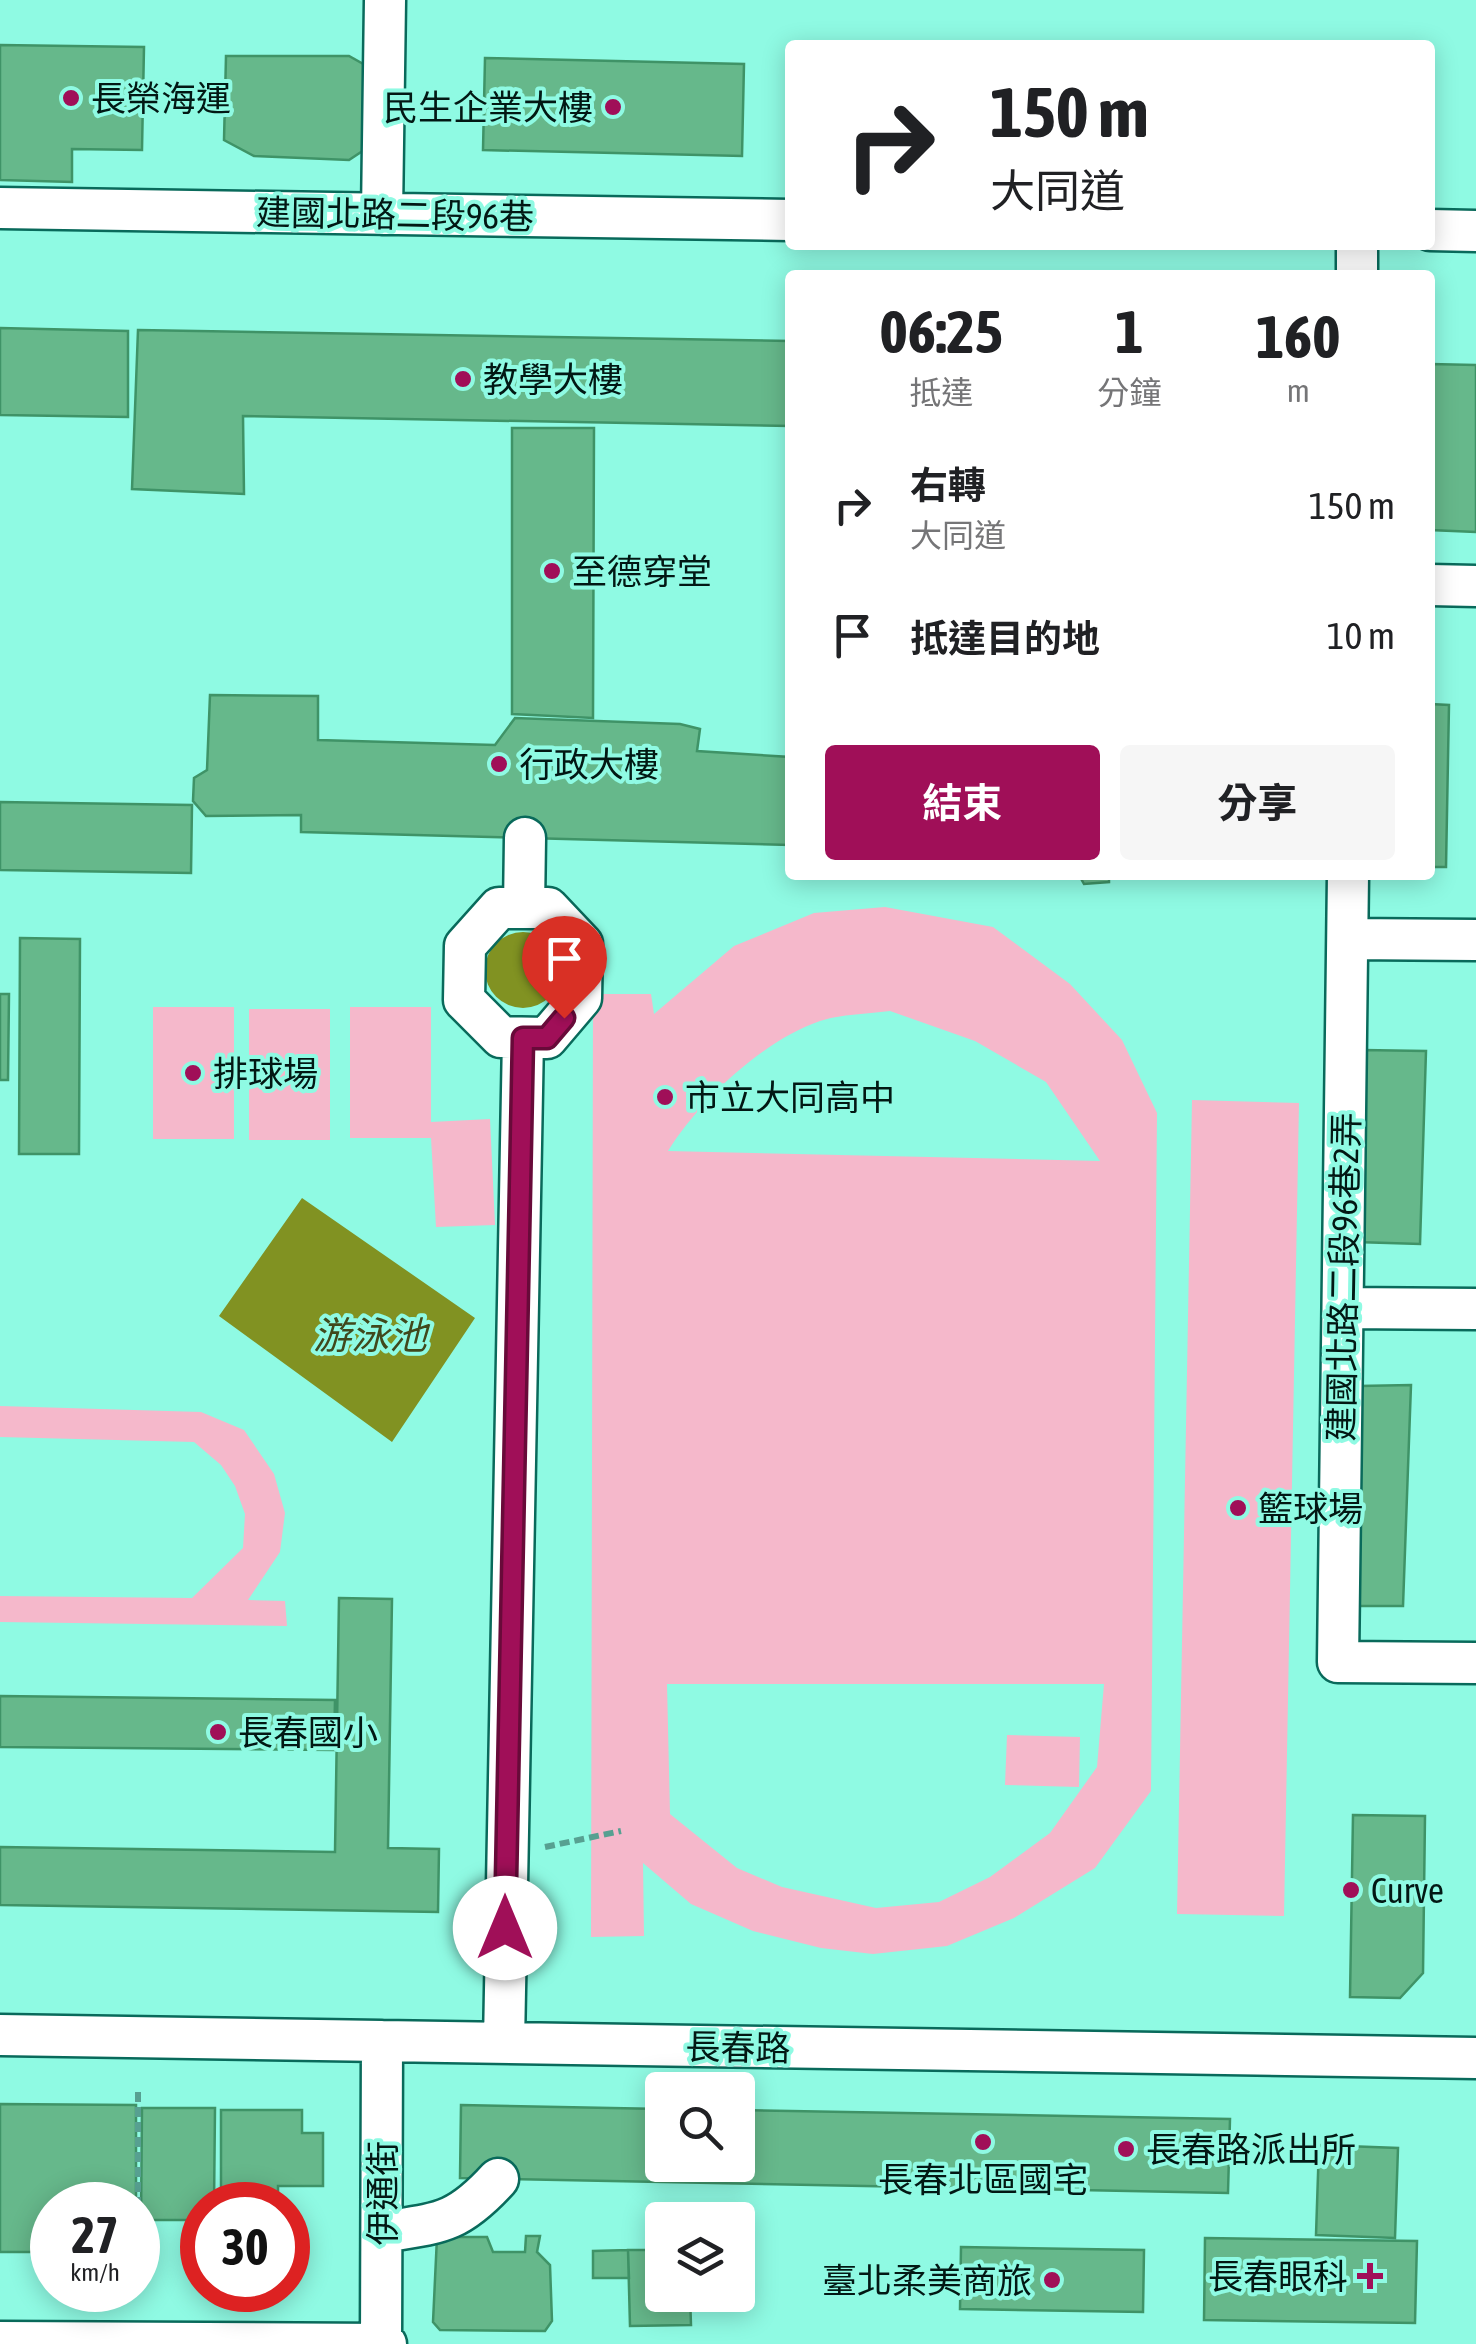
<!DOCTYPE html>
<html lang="zh-TW">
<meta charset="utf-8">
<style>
body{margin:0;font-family:"Asap Condensed","Noto Sans TC",sans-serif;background:#f6f6f6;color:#202124;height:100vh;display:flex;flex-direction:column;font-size:38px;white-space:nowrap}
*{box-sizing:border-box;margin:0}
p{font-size:32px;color:#757577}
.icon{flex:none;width:55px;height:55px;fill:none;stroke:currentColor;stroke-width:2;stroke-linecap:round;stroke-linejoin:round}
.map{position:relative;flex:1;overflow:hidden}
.details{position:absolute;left:785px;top:270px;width:650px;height:610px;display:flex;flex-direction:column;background:#fff;border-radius:10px;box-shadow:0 5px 25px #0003}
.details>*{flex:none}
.top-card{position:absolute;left:785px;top:40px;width:650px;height:210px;border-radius:10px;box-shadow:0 5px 25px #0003;background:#fff;color:#202124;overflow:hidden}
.buttons{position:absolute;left:645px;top:2072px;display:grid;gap:20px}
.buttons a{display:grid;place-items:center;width:110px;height:110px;border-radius:10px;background:#fff;box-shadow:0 5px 25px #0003;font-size:50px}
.speed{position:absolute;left:30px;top:2182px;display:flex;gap:20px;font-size:50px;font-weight:700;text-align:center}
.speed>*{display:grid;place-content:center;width:130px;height:130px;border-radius:50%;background:#fff;box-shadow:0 5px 25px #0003;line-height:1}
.speed small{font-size:25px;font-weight:400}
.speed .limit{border:15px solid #d22;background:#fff;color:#111}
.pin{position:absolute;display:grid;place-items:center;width:85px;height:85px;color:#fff;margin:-102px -42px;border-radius:50% 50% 50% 0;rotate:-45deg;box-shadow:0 0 10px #0007}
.pin .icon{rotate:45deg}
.me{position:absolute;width:110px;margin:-55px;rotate:0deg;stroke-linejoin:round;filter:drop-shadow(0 0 8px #0008)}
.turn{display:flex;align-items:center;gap:35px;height:210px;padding:0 40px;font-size:45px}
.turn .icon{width:130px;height:130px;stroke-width:2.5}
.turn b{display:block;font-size:70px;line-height:85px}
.eta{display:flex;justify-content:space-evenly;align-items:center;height:170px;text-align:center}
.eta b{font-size:60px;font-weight:700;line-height:70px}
.button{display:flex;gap:20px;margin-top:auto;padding:20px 40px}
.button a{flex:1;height:115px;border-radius:10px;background:#a00f58;color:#fff;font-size:40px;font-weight:700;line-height:115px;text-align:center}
.button a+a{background:#f6f6f6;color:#202124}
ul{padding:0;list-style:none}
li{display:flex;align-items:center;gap:30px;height:130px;padding:0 40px}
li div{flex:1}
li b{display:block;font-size:38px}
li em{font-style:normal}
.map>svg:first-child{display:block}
</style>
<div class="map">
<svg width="1476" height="2344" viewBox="0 0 1476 2344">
<rect width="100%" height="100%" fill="#8ffae3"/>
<path fill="#f5b8cb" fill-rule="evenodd" d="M885 907 993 927 1070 984 1122 1040 1157 1113 1151 1791 1095 1868 1014 1918 947 1946 873 1954 821 1948 753 1931 691 1904 643 1863 644 1936 591 1937 593 994H651L654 1014 734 946 814 913ZM890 1011 975 1041 1046 1082 1100 1161 668 1151C700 1100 762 1041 820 1021 841 1014 868 1014 890 1011ZM667 1684H1104L1097 1767 1050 1833 990 1877 939 1902 876 1908 782 1887 737 1868 670 1814Z
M153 1007H234V1139H153Z
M350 1007H431V1122L490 1119 495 1225 436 1227 431 1138H350Z
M249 1009H330V1140H249Z
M1192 1100 1299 1103 1284 1916 1177 1914Z
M0 1406 201 1412 244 1430 274 1474 285 1513 280 1552 248 1600 285 1601 287 1626 0 1622V1596L192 1598 243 1548 245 1514 235 1486 221 1465 194 1442 0 1437Z
M1007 1735 1080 1737 1079 1787 1005 1785Z"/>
<path fill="#819222" d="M485 970a38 38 0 1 1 76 0a38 38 0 1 1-76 0Z
M302 1198 475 1318 392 1442 219 1316Z"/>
<path fill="#66b88b" stroke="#3f9367" stroke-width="2.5" d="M0 45 144 47 142 150 72 149V182L0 180Z
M226 56H349L365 65 364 150 349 160 254 156 224 140Z
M485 58 744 64 742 156 483 150Z
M0 328 128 331V417L0 415Z
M138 330 790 341V426L243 416 244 494 132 489Z
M1430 364 1476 365V532L1430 530Z
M512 428H594L593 718 512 714Z
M210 695 318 696V740L495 745 515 718 680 724 700 729 697 751 790 757V845L301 832V815L206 816 193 801 194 778 207 770Z
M1430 704 1449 705 1446 867H1430Z
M0 802 192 805 191 873 0 870Z
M1079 875H1109V882L1084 884Z
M20 938 80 939 79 1154H19Z
M0 994H9L8 1080H0Z
M1362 1050 1426 1051 1420 1244 1356 1242Z
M1411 1385 1403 1606H1353L1359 1386Z
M339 1598 392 1599 388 1848 439 1849 438 1912 0 1905V1847L335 1852Z
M0 1696 335 1700 334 1750 0 1747Z
M1353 1815 1425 1816 1423 1973 1400 1998 1350 1997Z
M0 2104 136 2105V2205H52V2252H0Z
M461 2105 662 2109V2165H738V2110L1230 2119 1228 2193 460 2178Z
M142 2108H215L214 2205H202V2220H141Z
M221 2110H302V2133H323V2186H278V2205H221Z
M1319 2145 1398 2148 1395 2238 1316 2235Z
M526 2236H540L537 2252 550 2265 552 2321 545 2331 440 2330 433 2322 437 2237H487L493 2252H525Z
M1205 2238 1417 2241 1415 2323 1204 2320Z
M961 2247 1144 2250 1143 2312 960 2309Z
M628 2250 629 2278H593V2251Z
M628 2250H662V2295H690L691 2325 630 2326Z"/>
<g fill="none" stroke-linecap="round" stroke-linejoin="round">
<defs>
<path id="minor" d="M0 208 790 220
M382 214 385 0
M1430 230 1476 231
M1357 275V245
M1430 585 1476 586
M1348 875 1338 1662 1476 1663
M499 908H548L582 944 581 998 547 1038 501 1037 464 1000 465 946Z
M524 908 525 838
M1348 939 1476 940
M1343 1308 1476 1309
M0 2035 1476 2058
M504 2043 523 1038
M382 2232C440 2223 457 2224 498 2179
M0 2342 386 2344
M381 2344 382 2041"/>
</defs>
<use href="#minor" stroke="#096a5b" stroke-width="45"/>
<path stroke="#57a091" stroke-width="6" stroke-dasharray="10 5" stroke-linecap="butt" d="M545 1847 621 1831
M138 2282V2091"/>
<use href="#minor" stroke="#fff" stroke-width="40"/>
</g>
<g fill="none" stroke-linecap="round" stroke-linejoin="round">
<defs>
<path id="route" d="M505 1928 523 1038H547L564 1018"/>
</defs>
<use href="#route" stroke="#680a39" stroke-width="25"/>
<use href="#route" stroke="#a00f58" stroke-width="18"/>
</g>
<g fill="#a00f58" stroke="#8ffae3" stroke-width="4">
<circle cx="71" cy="98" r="10"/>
<circle cx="613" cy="107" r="10"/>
<circle cx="463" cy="379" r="10"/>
<circle cx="552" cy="571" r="10"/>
<circle cx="499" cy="764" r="10"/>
<circle cx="193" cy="1073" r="10"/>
<circle cx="665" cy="1097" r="10"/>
<circle cx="1238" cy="1508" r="10"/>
<circle cx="218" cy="1732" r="10"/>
<circle cx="1351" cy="1890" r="10"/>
<circle cx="983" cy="2142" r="10"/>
<circle cx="1126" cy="2149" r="10"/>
<path d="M1365 2261h10v10h10v10h-10v10h-10v-10h-10v-10h10z"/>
<circle cx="1052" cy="2280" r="10"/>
</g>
<g text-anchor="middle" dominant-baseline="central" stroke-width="8" stroke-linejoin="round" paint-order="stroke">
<g font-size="35" fill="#021814" stroke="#8ffae3" text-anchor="start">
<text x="91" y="98">長榮海運</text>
<text x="593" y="107" text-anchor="end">民生企業大樓</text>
<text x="483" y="379">教學大樓</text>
<text x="572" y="571">至德穿堂</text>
<text x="519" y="764">行政大樓</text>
<text x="213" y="1073">排球場</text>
<text x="685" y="1097">市立大同高中</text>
<text x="1258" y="1508">籃球場</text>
<text x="238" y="1732">長春國小</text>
<text x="1371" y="1890">Curve</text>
<text x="1146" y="2149">長春路派出所</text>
<text x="983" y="2179" text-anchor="middle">長春北區國宅</text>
<text x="1348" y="2276" text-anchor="end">長春眼科</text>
<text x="1032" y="2280" text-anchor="end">臺北柔美商旅</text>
</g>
<g font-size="35" fill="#021814" stroke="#8ffae3">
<text transform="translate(395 214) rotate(1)">建國北路二段96巷</text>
<text transform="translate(1343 1277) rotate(-89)">建國北路二段96巷2弄</text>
<text transform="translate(738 2047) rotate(1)">長春路</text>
<text transform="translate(382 2193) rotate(-90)">伊通街</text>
</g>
<g font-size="38" font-style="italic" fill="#40481c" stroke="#8ffae3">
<text x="370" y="1335">游泳池</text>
</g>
</g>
</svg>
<div class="buttons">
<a><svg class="icon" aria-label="search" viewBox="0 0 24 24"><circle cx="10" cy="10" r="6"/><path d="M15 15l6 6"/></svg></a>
<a><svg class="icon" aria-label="layers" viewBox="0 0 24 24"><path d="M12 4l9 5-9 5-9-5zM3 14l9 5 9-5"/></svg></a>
</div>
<div class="speed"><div>27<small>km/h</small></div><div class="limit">30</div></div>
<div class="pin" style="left:564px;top:1018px;background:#d93025"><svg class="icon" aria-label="arrive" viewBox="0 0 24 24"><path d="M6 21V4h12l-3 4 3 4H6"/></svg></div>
<svg class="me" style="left:505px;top:1928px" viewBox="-20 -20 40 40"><circle r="19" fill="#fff"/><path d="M0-13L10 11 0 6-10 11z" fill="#a00f58"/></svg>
<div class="top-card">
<div class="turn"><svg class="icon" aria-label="right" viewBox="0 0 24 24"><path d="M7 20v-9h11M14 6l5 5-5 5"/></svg><div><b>150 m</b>大同道</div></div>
</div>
<section class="details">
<div class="eta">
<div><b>06:25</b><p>抵達</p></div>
<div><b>1</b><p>分鐘</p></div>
<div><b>160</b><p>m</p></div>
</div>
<ul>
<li><svg class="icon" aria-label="right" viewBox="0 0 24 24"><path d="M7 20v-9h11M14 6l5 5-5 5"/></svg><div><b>右轉</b><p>大同道</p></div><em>150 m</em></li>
<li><svg class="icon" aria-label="arrive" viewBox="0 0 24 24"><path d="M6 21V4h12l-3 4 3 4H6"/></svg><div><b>抵達目的地</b></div><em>10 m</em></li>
</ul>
<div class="button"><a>結束</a><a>分享</a></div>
</section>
</div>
